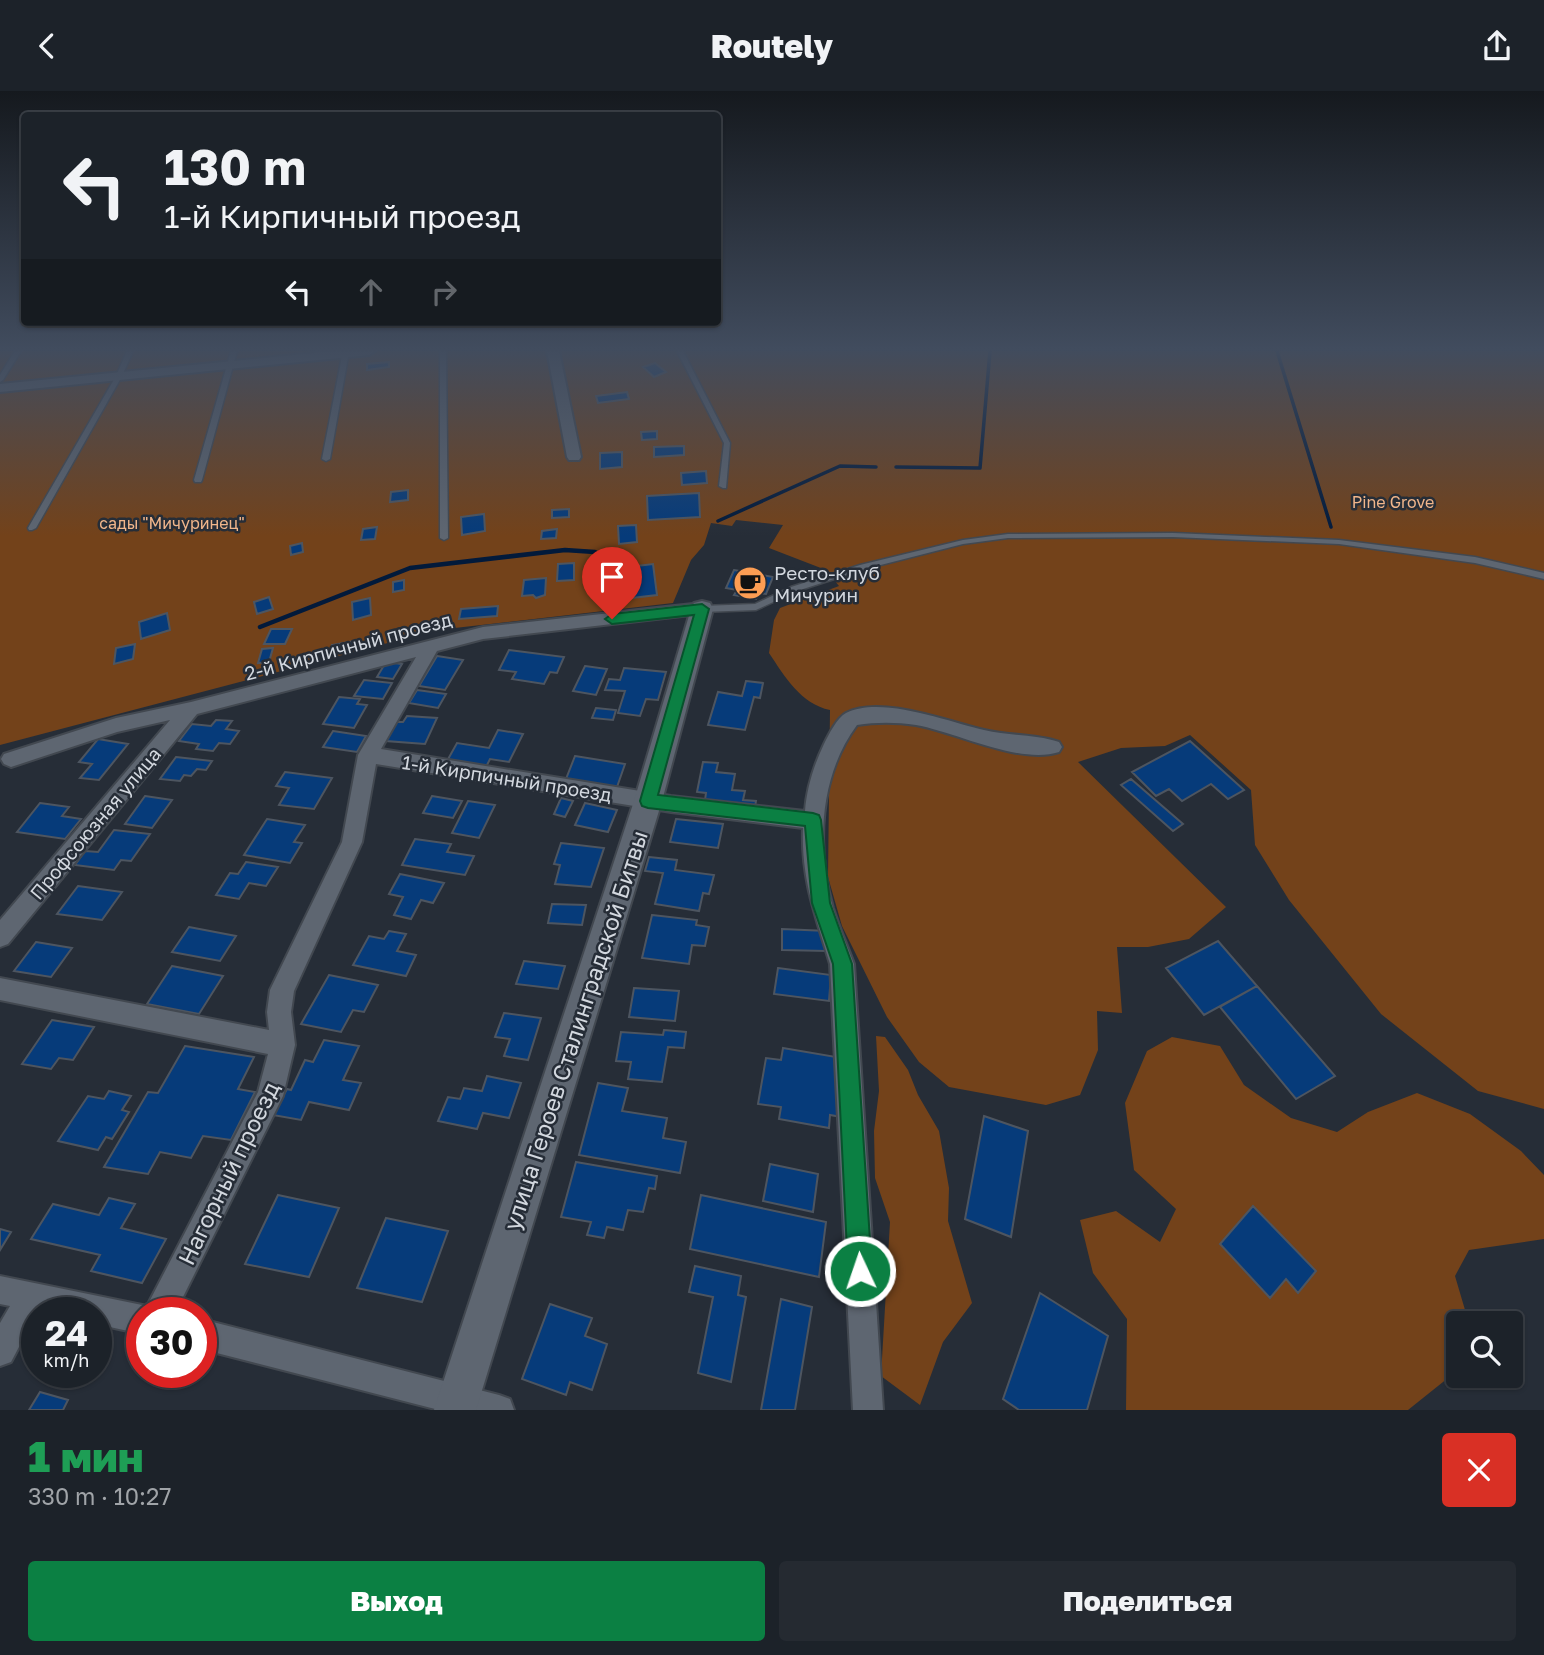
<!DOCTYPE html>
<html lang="ru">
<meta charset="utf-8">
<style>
body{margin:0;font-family:"Golos Text",sans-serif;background:#252a31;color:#f1f3f6;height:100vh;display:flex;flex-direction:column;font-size:26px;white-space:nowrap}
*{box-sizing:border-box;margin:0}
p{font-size:23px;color:#a0a4a8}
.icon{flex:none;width:38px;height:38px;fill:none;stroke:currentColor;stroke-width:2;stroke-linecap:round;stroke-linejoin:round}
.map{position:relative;height:1319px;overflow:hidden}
.panel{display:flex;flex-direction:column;background:#1c2229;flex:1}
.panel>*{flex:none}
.hud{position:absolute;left:21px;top:21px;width:700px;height:214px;border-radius:7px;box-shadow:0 2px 5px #0004,0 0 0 2px #3a3f46;background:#1c2229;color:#f1f3f6;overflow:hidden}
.fabs{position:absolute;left:1446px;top:1220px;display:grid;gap:14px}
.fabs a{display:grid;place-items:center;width:77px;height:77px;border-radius:7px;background:#1c2229;box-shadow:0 2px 5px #0004,0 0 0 2px #3a3f46;font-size:35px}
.speed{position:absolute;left:21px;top:1206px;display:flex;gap:14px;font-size:35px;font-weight:700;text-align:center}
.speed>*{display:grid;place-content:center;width:91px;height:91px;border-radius:50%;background:#1c2229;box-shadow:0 2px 5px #0004,0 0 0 2px #3a3f46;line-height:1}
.speed small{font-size:18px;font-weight:400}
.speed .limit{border:10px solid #d22;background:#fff;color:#111}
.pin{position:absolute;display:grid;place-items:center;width:60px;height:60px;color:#fff;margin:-72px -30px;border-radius:50% 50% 50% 0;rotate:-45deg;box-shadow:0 0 7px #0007}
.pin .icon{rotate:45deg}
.me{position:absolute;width:77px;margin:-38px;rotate:357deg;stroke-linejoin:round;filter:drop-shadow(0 0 5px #0008)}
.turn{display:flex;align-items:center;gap:24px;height:147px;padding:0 28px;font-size:32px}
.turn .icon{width:91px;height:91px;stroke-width:2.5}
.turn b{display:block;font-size:49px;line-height:60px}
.lanes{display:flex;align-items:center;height:66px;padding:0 28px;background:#0003;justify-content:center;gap:35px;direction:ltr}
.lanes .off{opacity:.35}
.round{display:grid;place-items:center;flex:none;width:74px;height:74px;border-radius:7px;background:#252a31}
.overview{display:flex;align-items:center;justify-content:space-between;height:119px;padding:0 28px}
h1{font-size:42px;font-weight:800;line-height:52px;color:#1e9e55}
.primary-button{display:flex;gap:14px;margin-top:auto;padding:14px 28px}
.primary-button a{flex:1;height:80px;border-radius:7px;background:#0b8043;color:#fff;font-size:28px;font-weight:800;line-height:80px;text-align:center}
.primary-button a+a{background:#252a31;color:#f1f3f6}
header{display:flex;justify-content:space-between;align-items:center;height:91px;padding:0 28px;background:#1c2229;font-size:32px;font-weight:800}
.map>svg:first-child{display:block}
</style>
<header><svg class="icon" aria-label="back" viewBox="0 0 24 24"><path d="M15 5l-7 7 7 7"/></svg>Routely<svg class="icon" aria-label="share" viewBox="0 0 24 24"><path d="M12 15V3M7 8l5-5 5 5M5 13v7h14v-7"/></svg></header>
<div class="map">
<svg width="1544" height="1319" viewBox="0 0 1544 1319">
<rect width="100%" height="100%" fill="#262d37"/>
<path fill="#73421a" d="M0 260H1544V1018L1478 1000 1381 923 1289 809 1255 754 1251 699 1190 644 1165 655 1121 657 1078 671 1226 816 1189 848 1148 856H1117L1122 922 1097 920 1098 959 1080 1004 1046 1014 949 996 919 971 887 926 842 835 828 786 830 619C801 613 785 586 769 562L774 529 780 517 839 495 826 479 769 457 783 434 736 429 732 435 711 432 704 454 691 469 673 512 437 539 0 654Z
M876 945 885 946 908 979 918 1004 939 1040 949 1097 948 1130 972 1212 943 1251 920 1314 881 1285 890 1131 875 1087 874 1040 879 1000Z
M1172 946 1220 955 1244 994 1291 1027 1337 1041 1368 1021 1417 1002 1470 1023 1521 1060 1544 1084V1148L1469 1159 1455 1185 1468 1229 1467 1232H1458V1279L1408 1319H1126L1127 1228 1093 1182 1080 1129 1116 1120 1160 1151 1176 1118 1134 1079 1125 1012 1147 960Z"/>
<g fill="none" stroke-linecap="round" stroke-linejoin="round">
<path stroke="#021a3b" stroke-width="3.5" d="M1277 260 1331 436
M896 376 980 377 990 260
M718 430 840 375 876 376"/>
<path stroke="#021a3b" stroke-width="4.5" d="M260 536 410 477 565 459 595 461"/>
</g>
<path fill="#063b7a" stroke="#4d5560" stroke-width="2" d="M389 271V276L367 279V273Z
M655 272 666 281 654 286 643 276Z
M627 301 629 308 598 312 596 305Z
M657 340V348L642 349 641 341Z
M684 355V364L654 366V356Z
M622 361V376L600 378V362Z
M706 380 707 392 682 394 681 382Z
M408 399V409L390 411 391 401Z
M699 402 700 426 648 429 647 405Z
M569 418V426L552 427V419Z
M484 423 485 440 462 444 461 426Z
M636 434 637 451 619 453 618 435Z
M377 436 375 448 361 449 363 438Z
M557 438 556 447 541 448 542 440Z
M302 452 303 461 291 464 290 455Z
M574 472V489L557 490 558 473Z
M653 473 657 504 623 508 620 477Z
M734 479 773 486 766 503 759 502 756 508 734 504 737 499 726 497Z
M546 487 545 504 536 507 533 504 522 505 524 489Z
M404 489V499L393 501V491Z
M269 506 273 518 257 523 254 511Z
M370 507 371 524 353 529 352 511Z
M498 515 497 525 459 528 461 518Z
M167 522 170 539 141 548 139 531Z
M271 538H292L285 553H264Z
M360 549V557L332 563V554Z
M135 553 133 568 114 573 116 557Z
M273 557 269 571 258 572 262 558Z
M509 559 564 566 557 582 550 581 544 593 512 588 516 581 499 579Z
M437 565 463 569 445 599 419 595Z
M386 571 402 573 393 588 377 586Z
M585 575 607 578 596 604 573 600Z
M624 577 666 581 658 609 646 608 640 625 618 622 625 600 605 599 609 588 620 589Z
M364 589 392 592 383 608 354 605Z
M746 590 763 592 760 607 754 606 745 639 708 634 718 601 742 605Z
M417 599 446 603 438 617 409 612Z
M339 606 360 608 357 613 367 614 354 637 323 633Z
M596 617 616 619 613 629 592 627Z
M407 625 437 627 425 653 386 650 395 631H403Z
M216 629 232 630 226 638 239 640 230 653 219 652 213 660 196 658 199 653 179 650 192 633 211 635Z
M498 639 523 643 509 671 490 668 486 676 447 670 457 652 489 657Z
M333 640 366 645 357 661 323 656Z
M98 648 128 653 99 689 80 687 92 673 79 671Z
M1190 650 1244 699 1228 708 1211 693 1182 710 1169 698 1156 705 1132 681Z
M575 665 625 673 617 696 566 688Z
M176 666 212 670 206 679 197 678 191 685 184 684 180 690 160 688Z
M703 671 718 672 716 681 735 683 732 699 745 700 743 709 756 710 754 722 730 719 731 712 705 709 706 702 697 701Z
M285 681 332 687 314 718 279 714 289 697 276 695Z
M1131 688 1183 733 1173 740 1121 694Z
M145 705 172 709 152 737 125 733Z
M432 705 462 710 453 727 423 722Z
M561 707 573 710 565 726 554 723Z
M468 710 495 714 479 747 452 742Z
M40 712 69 716 62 725 81 728 65 748 17 741Z
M585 712 617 719 608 741 575 734Z
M267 728 305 734 294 751 302 752 290 772 244 764Z
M676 728 723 733 718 757 670 751Z
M114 739 150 743 131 770 121 769 114 779 75 774 85 760 98 761Z
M415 748 451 753 447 761 474 765 465 784 402 774Z
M561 752 604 757 591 796 555 793 560 774 554 773Z
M649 766 677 769 675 779 714 784 709 803 703 802 699 820 655 813 663 782 645 780Z
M246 771 278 776 266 795 249 792 239 808 216 804 230 782 238 783Z
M400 783 444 792 433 812 421 809 411 828 394 824 403 806 389 803Z
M78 795 122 801 102 829 57 823Z
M552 813 586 814 582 834 548 832Z
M652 824 697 829 696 834 709 836 705 855 692 854 689 873 642 867Z
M189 836 236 845 220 870 172 861Z
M782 838 827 840V860L782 859Z
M389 840 406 843 397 860 416 864 406 885 353 874 369 845 384 848Z
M1218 850 1257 895 1204 924 1166 877Z
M36 851 72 857 51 886 14 880Z
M524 870 565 875 558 898 516 893Z
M172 875 223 885 199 923 147 913Z
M778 877 831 884 829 910 774 903Z
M329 884 378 894 364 921 353 919 341 941 301 933Z
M1257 895 1335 985 1296 1008 1220 916Z
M634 897 679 900 675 930 629 926Z
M504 922 541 927 528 969 504 965 510 948 495 946Z
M52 929 94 936 73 969 59 967 51 978 22 973Z
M664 939 686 941 684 957 668 956 662 991 628 988 631 971 616 970 621 941 663 944Z
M324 949 359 955 343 989 361 992 349 1019 309 1011 301 1029 273 1024 287 998 291 999 305 969 313 971Z
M185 955 254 966 238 998 255 1001 231 1049 203 1045 191 1067 160 1061 148 1083 104 1076 148 1001 158 1002Z
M783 957 842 967 847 1027 830 1024 829 1037 779 1028 781 1016 758 1013 766 967 781 969Z
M487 985 521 992 509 1027 483 1022 477 1038 438 1030 448 1006 460 1008 464 997 482 1000Z
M598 992 628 997 622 1020 667 1027 663 1047 686 1051 680 1082 579 1064Z
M109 1000 131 1005 122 1019 129 1021 112 1048 106 1046 98 1059 58 1050 88 1005 104 1008Z
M984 1025 1028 1040 1011 1146 965 1128Z
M576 1071 657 1085 655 1098 649 1097 643 1121 628 1119 623 1139 607 1136 604 1147 587 1144 591 1131 561 1126Z
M770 1073 818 1083 813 1121 763 1110Z
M278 1104 339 1117 309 1186 245 1173Z
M701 1104 826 1131 819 1186 690 1158Z
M109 1107 135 1113 121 1137 166 1148 142 1192 91 1180 100 1164 31 1148 53 1113 99 1124Z
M1253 1115 1316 1180 1298 1202 1286 1188 1270 1207 1220 1153Z
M386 1127 448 1140 422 1211 357 1197Z
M0 1138 11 1141 0 1159Z
M695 1175 741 1185 738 1204 746 1206 731 1291 698 1282 713 1206 689 1201Z
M1040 1202 1108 1245 1087 1319H1019L1003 1308Z
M781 1208 812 1216 795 1319H761Z
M550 1213 592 1227 585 1245 607 1253 592 1299 570 1291 566 1304 522 1288Z
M40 1301 68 1309 63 1319H29Z"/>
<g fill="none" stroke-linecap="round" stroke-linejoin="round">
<defs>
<path id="lane" d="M15 260H21L3 289 0 291V284Z
M127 260H133L122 285 36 437 32 439H29L28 437 116 285Z
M231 260H237L202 389 201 391H195L194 389Z
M343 260H349L330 368 326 370 322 368Z
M440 260H446L448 447 444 449 440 447Z
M677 260H683L730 352 726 397H723L719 395 724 352Z
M1173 442 1339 449 1475 466 1544 482V488L1475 472 1339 453 1173 446 1008 447 963 453 865 478 797 500 756 519 702 521 698 518 702 515 755 513 791 496 860 474 963 449 1008 443Z"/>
<path id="street" d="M334 260H375L369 264 0 301V293Z
M547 260H559L581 366 579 369H569L567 366Z
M702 512 710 518 708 522 483 548 437 560 381 658 671 705 805 720C807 696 814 674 824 653 829 643 837 627 846 622 881 604 949 631 984 639 1008 645 1036 643 1059 651L1062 656 1059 661C1020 674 956 641 916 634 896 631 876 631 857 634 819 685 816 757 833 817 839 836 847 854 854 873L883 1319H853L830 873C816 826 801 788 803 737L671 721 376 673 362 751 294 900 291 921 295 954 283 1005 175 1222H142V1243L96 1233V1222H37L11 1271 0 1275V1232L10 1215 0 1213V1185L147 1215 258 1001 268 963 0 909V887L269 939 267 921 270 899 342 751 358 664 416 566 197 623 8 853 0 856V829L170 629 117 641 11 676 4 673 1 668 4 663 116 627 191 611 483 536Z
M201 1228 499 1304 510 1308 514 1319H439L201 1258Z"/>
<path id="secondary" d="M702 510 710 512 713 518 662 710 476 1319H434L634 710 691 518 694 512Z"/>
</defs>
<use href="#lane" stroke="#424850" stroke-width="3"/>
<use href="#street" stroke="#424850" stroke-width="4"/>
<use href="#secondary" stroke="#424850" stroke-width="4"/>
<use href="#lane" fill="#5e6671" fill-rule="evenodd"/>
<use href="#street" fill="#5e6671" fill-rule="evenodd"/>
<use href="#secondary" fill="#5e6671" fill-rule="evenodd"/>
</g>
<linearGradient id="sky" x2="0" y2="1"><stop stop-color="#15191e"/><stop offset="0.58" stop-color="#414c5e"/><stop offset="1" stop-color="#414c5e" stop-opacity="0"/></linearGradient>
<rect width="1544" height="445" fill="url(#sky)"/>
<path fill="#0b8043" stroke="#07532c" stroke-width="2" d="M702 513 709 518 658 704 813 722 819 724 821 729 830 812 852 873 872 1180 868 1188 860 1191 852 1188 848 1180 833 873 812 812 805 735 648 717 642 715 640 710 694 524 612 533 605 528 612 523Z"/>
<defs>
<symbol id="cafe-disc" viewBox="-11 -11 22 22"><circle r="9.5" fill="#fc9d53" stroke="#262d37"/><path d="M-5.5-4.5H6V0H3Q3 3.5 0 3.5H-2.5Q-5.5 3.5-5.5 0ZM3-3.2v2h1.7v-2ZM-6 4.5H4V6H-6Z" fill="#111"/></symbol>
</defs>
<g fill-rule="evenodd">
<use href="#cafe-disc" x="731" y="473" width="38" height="38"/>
</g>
<g text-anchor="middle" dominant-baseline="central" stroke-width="5" stroke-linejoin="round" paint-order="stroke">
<g font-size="16" fill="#f1b68b" stroke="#262d37">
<text x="1393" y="411">Pine Grove</text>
<text x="172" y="432">сады "Мичуринец"</text>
</g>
<g font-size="19" fill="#d3d8df" stroke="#262d37" text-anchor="start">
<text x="774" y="481">Ресто-клуб<tspan x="774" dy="22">Мичурин</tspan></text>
</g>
<g font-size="19" fill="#d3d8df" stroke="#262d37">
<text transform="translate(348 555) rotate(-15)">2-й Кирпичный проезд</text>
<text transform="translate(507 687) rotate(9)">1-й Кирпичный проезд</text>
<text transform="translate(95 732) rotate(-50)">Профсоюзная улица</text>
</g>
<g font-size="23" fill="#d3d8df" stroke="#262d37">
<text transform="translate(575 939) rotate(-72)">улица Героев Сталинградской Битвы</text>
<text transform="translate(228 1082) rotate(-64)">Нагорный проезд</text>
</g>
</g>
</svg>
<div class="fabs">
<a><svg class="icon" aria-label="search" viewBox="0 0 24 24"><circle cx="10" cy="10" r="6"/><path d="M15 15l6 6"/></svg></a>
</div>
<div class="speed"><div>24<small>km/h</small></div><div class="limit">30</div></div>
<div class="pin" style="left:612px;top:528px;background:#d93025"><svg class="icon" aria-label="arrive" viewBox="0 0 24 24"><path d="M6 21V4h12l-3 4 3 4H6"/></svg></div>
<svg class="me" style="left:860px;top:1180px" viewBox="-20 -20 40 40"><circle r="17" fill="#0b8043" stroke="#fff" stroke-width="3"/><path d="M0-11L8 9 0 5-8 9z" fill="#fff"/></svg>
<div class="hud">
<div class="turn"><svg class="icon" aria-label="left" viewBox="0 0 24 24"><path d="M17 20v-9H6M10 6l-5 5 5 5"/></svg><div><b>130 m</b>1-й Кирпичный проезд</div></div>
<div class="lanes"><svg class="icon" aria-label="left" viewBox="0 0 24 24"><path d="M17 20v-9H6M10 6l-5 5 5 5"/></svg><svg class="icon off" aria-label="ahead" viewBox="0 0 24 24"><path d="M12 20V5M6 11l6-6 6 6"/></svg><svg class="icon off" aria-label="right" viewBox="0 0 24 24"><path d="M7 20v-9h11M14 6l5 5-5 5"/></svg></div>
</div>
</div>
<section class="panel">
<div class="overview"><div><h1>1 мин</h1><p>330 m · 10:27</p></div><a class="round" style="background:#d93025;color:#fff"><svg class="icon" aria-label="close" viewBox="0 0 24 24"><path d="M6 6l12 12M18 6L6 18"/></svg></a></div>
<div class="primary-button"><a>Выход</a><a>Поделиться</a></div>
</section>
